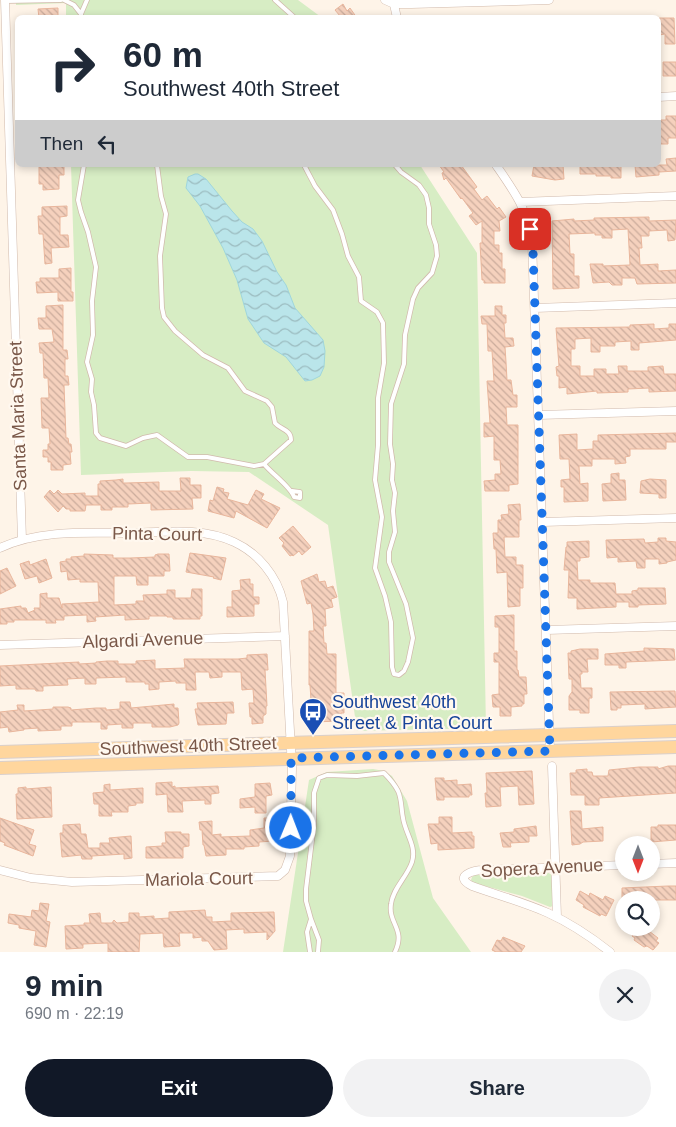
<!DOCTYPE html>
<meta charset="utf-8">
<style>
body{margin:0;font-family:Helvetica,sans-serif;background:#f2f2f3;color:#1f2937;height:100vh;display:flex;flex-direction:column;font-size:19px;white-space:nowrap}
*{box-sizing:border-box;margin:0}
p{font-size:16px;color:#747a83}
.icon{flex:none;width:28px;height:28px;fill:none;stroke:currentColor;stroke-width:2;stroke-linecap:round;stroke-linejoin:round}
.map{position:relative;height:952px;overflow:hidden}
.drawer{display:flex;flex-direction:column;background:#fff;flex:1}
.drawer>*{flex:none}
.banner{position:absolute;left:15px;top:15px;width:646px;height:152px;border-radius:8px;box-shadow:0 2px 8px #0003;background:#fff;color:#1f2937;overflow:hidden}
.needle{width:32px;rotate:180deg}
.buttons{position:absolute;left:615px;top:836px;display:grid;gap:10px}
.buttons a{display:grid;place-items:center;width:45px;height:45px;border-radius:50%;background:#fff;box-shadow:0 2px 8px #0003;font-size:25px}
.pin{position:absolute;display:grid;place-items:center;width:42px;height:42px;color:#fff;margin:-21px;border-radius:10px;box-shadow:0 2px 8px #0006}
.me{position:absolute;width:55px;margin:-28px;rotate:1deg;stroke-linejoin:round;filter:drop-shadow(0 0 4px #0008)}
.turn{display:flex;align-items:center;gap:18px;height:105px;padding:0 25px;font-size:22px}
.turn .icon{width:65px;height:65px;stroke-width:2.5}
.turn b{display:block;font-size:35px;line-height:42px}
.then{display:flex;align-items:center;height:48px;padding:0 25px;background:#0003;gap:10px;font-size:19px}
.round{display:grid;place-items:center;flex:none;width:52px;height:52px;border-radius:26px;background:#f2f2f3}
.head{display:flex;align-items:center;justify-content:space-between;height:85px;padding:0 25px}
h1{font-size:30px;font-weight:800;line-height:38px}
.primary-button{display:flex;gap:10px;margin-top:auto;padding:10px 25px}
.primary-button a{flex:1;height:58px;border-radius:30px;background:#111827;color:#fff;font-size:20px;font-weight:800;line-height:58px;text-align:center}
.primary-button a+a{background:#f2f2f3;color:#1f2937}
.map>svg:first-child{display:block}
</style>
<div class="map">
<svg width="676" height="952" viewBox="0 0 676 952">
<defs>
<pattern id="water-waves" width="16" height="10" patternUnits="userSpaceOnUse" patternTransform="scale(1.25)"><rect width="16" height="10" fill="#bae5ea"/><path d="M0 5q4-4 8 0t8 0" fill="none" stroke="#9cbcc0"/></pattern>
<pattern id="building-back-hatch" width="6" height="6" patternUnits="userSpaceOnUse" patternTransform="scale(1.25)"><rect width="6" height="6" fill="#f5d1bd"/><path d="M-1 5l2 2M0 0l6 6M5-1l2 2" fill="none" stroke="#cbac9c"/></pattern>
</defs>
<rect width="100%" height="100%" fill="#fef4e8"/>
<path fill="#d7edc4" d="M16 0H298L321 17H66V3L16 5Z
M71 165H420L477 253 486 728 357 731 328 525 249 472 191 471 81 475Z
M373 769 384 771 392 776 407 801 433 898 471 952H283L309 780 327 772Z
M547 872 552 875 553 906 550 907 522 896 474 883 471 880 472 877 475 875Z"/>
<path fill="url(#water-waves)" stroke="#9fd6dc" d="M195 174H198L206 179 232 211 242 222 253 229 262 241 277 272 286 285 295 308 323 340 325 351 324 367 320 376 312 380 305 381 286 357 264 343 248 319 237 280 223 248 200 206 186 188 188 177Z"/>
<path fill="url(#building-back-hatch)" stroke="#e9b69c" d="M343 4 347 11 350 8 357 18H337L340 16 335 10Z
M58 8V18H39L38 9Z
M659 18H674L675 44H665V34L659 35Z
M663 62H676V76H663Z
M666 116H676V138H668V144H659V120H666Z
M676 158V171L659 172V175L636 177 635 165H667L666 159Z
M39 165H64V175H59V189L43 190V184H39Z
M439 165H461L477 187 474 189 482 200 487 196 497 209 499 207 506 217 499 221 500 231H494V245H499V253H502V269H505V283H484V280H482L480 243H482V221L476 225 469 216 473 213 462 198 461 199 446 178 444 180 442 173 444 172Z
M534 165H563L564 179 555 180 532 176Z
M580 165H621V178H611V176H596V174H580Z
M67 206V216L60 217V235H68L69 247 51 248 52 263 45 264 43 234H39L38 216H42V207Z
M649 217V221L676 220 675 240 668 241 667 230 649 231V236H641L642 248H639L640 265 658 264V271L676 270V283L637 284 635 278H622V285H612L609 282 593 283 590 264H603V266L630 265 628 229 612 230V238H602V235H595V233L569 234 570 254H574V276H579V288L553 289 552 221 574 219V221L594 220V218Z
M71 268V292H73V301H58V292L37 293 36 282H40V278H59V269Z
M63 305V350H67L68 359H65V376H68L69 385H64L66 438H68L69 444H71L72 452H70L71 464 63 465V470H51V462H48V457H43V450H48V444H50L49 428H42L41 398H49L48 378H44L43 353H40L39 343 54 342 52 329H39L38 318H46V306Z
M495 306H502V315H506V323H504L505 338H513L514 346 505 347 506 362 507 380H511L513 395H517V407H506L507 425H518V484L509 485V491H485L484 481 495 480V474H501L500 460H494V436L484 437V423H490L487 381H494L492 351H488L487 324H482L481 316H495Z
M654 324V329L669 328V324H676V340L639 343V350H631V341L615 342V346H600V352H591V338L575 339V349H571V366H580V376H594V369H606V374H619L618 366H627V371H648V367L663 366 664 374H676V391L649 392V388L628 389V392L597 393V391L567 394V387L559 388V376H557L556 367 559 366 556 328 630 327V325Z
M676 433V442H666V449H630V456L625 457 626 463 615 464V459H592V466H579L580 484 588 483V501L564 502V487H561V480L570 479 569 459H560L559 435 577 434V450L593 449V441H598V435Z
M619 473V480H625L626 500 603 501 602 484 611 483V474Z
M180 478H190V485H201V498H192L193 509 151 510V503L128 504V507H112V510H101V505H86L85 511H70V509H66L63 506 58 512 44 497 50 490 54 494 58 490 62 494 85 493V496H98V484H100V481L116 480 123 479V483H126L159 482V491H181Z
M650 479 666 480V498H659V494L640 493 641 481Z
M217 487 224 489 223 492 229 493 227 499 248 505 256 490 264 494 261 499 280 508 267 528 236 511 234 518 208 511 210 500 213 501Z
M520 504 521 520H519V537H504L505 557H516V565H523V588H520V606L508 607 507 572 497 573 496 549H494L493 533H498V520H502L501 515 509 514 508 505Z
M293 526 311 547 302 555 299 551 293 556 292 555 290 556 282 546 284 543 279 538Z
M658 538H666V541L676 542V560L667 562V563L659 564V559H645V568H637L636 561 618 562V557L607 558 606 540 644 539 645 543 658 542Z
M589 541V557L580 558V561H577L578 580H590V583H615L616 594H632V591L638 590V588H665L666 604 638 605V607H629V602H616V607L577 609V598H568L569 570H564L566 547H567V542Z
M190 553 226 558 221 580 213 578 214 577 186 572Z
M84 554 113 555V558H130L155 557V555L158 554H169L170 571H164V576H148V585H137L136 576H114V605L136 604V601H144L143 595 167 594V590H175V598H191L192 589H202V616H200V619H173V617H167V616H149V619L125 620V615L95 617 96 621 87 622V615L64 616V620H55L56 623H46V620H14V622H7V624H0V609L21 606V608H26L28 613 35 610 34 608H40V594L47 593V598H59L62 608V604L99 602 98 582H80V579L68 580 67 571 61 572 60 562 66 561V559H71V557L84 556Z
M46 559 52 578 39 583 37 576 25 579 20 564 29 561 30 565Z
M7 568 16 586 0 594V571Z
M317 574 319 582 325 581 327 588 333 586 337 597 331 599 333 607 325 609 326 626H323L324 643H326L327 654H336V693H344V713H341V721L312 722 311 712H319L318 699 311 700 310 685H309V631H314L313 614 311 603 307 604 301 581Z
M250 579V584H253V597H259V604H254V616L227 617V607H232V591L241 590 240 580Z
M514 615V651H517V670H518L519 677H526L527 694H524V704H522V706L511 707V716H500V707H493L492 695 499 694V662H494V653H499V627H495V616Z
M644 648 674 649 675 660 626 662V668H619V665H605V654L644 651Z
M580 649H598V659H587L588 672H582V674H580L581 688H592V698H589V713H580V710H569V696L572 692V679H569L568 653H571V651Z
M267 654 268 670H265L267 706H266V714L263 716V723L252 724V717H250L249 703H254L253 689 242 690 241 672H222V677L210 678 209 672H195L196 690H186V683H176V681L159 682V689L149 690V684H145V682H126V677L96 678V684H85V678L67 679 68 685 43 686V691H36L35 689H16V685L0 686V666L79 662V664L96 663V662L107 661H118V664H136V661L155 660V669L185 668 184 659H238L247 658V655Z
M675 691 676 707 645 709V704L621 705V708H617V710H611L610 692Z
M120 702H130L131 708 174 704V708H178L179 723 178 725 170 727H152V723H133V728H122V724L107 725V729H101V722H72V726H61V730L38 731V728L24 729V730L9 732 8 727 0 728V712L18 710 17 705H24V711L53 709V707H68L71 708V710L96 708H106V710L120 709Z
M233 702 234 713H227L226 724 198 725 195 709H198L197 703Z
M668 766H676V793L599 798V805H585V795H571L570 773H576V770L587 769V772H592L593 776H608L609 770 639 767H658V769Z
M532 771 534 804 519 805 518 786 500 787 501 806 486 807 485 793H487L486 773Z
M435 778H444V781L457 780V785L471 784 472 795H469V797H444V800H437Z
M172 782V787L175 786V788L218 786 219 793 211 794V804H205V800L182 801 183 812H168L167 794 156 795V783Z
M270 783 272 795 266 796V813H255V807L240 808V799L255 797V784Z
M110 784V790L143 788V803H136V805L128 806V812H111L112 816H99V804H94L93 793 104 792V785Z
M26 787V789L51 787 52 817 17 819 16 794H18V788Z
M570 811H581L582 829 603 827V841L583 842 580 844 572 845Z
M439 817H452V833L472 832V836H474V848L438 850V843L431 844 428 824H439Z
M0 818 34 830 29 844 36 846 33 856 4 845 5 843 0 841Z
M264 818H274L275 826H273V841L259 842V846L244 847V849H226V855L206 856 204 845H203L202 830H200L199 822 212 821V835L221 834V837L250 836V830L264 828Z
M80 824 81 834H86L88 848H100V843H110L109 838 131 836 132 858 124 859V854L92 856V859H82L81 855 62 857 60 833H63V825Z
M658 825H676V840L651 842V827H658Z
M536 826 537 836H529V842L510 843 511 847H503L500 833 514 832V829Z
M165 832H181V834H189V846L183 847V858H146V847L162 846V843H166Z
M668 886H676V900H622V888Z
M580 891 589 896 590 893 603 900 605 896 614 900 606 916 601 914 600 916 583 907 584 905 576 900Z
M40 903 49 904 46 921 50 922 46 947 34 945 36 931 19 928V925L8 923 9 914 31 917 32 910 39 911Z
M205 910 206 917H212V922L231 921V913L274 912 275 931 267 940V932L244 933V929L226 930 227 949 214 950 208 941H202V937L193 938V933H179L180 946 164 947 163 933 140 934 139 952H108V943L83 944V948L66 949 65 926 84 925V923H90L89 914 100 913 101 923H112L114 920 117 923 129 922V913H139V917L154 916V919L169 918V912Z
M639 928H645L658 938 656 941 659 943 653 950 647 946 644 947 634 940 635 938 632 936Z
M503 937 525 946 521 952H496L492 950 497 940 501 941Z"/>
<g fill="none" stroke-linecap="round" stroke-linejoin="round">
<defs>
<path id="lane" d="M64 0 74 5 81 14
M275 0 295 18
M6 1 61 0
M81 18V14L87 0
M84 165 78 200 81 212 88 232 96 267 92 301 93 335 87 362 92 379 91 392 94 405 96 433 100 438 126 446 143 438 157 435 188 457H207L254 466 264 464 291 440C291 429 281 430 275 423L272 407 267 401 245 391 228 368 203 355 175 331 164 317 162 308 160 256 166 214 161 196 157 165
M304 165 315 186 333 210 342 234 348 256 359 277 361 301 377 312 383 323 384 363 378 398V445L375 480 382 517 375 568 385 596 391 622 392 667 394 674 399 675 404 671 408 662 413 638 406 604 389 562V552L395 532 393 511 395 493 392 480 393 464 390 444 391 404 404 364 405 335 413 299 418 288 432 273 437 256 436 245 429 224V208L426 195 419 185 401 172 395 165
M264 464C272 474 291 487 294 497L300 498V492L292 491
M311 919 319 940 318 952
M310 952 307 932 311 919 306 901V889L314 824V793L319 778 327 775 357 776 384 773C390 779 394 783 398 791 402 800 401 809 403 818 405 833 417 846 412 862 407 877 393 888 391 904 388 924 406 929 395 952"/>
<path id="street" d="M5 0 22 540
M385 0 394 4H411L549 0
M393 0 397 18
M659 97 676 96
M496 165C514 191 528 210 532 242L550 751
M520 202 676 196
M535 308 676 303
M539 415 676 411
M543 522 676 518
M0 548C40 529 89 533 132 533 165 532 203 527 234 542 258 553 277 576 283 602L292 768 290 856 285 870 278 876 72 882 31 878 0 870
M547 630 676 626
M0 645 285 636
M552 766 557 917
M651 864 676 863
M610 952C591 937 570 923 548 913 523 902 497 895 472 886 452 876 474 870 484 870L624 865"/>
<path id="primary" d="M0 752 676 731
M0 768 676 747"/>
</defs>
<use href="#lane" stroke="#d1baac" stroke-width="5.5"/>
<use href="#street" stroke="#d1baac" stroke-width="9"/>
<use href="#primary" stroke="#dad0cc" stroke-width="14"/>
<use href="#lane" stroke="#fff" stroke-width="4"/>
<use href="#street" stroke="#fff" stroke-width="8"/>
<use href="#primary" stroke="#ffd69d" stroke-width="12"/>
</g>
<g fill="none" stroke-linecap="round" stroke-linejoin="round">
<path stroke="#1a73e8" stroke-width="9" stroke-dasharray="0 16.2" d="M291 828V758L550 751 533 251 530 229"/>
</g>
<defs>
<symbol id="bus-pin" viewBox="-11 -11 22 30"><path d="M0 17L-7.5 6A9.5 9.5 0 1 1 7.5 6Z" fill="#1a4fb4" stroke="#fff8ef"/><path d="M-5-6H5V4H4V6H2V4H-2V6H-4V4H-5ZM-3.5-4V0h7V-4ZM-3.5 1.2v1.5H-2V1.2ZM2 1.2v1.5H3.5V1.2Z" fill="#fff"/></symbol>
</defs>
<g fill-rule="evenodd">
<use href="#bus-pin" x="297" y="696" width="32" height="43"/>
</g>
<g text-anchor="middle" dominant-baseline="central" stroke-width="4.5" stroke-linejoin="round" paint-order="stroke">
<g font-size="18" fill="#7a5849" stroke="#fff8ef">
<text transform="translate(18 416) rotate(-92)">Santa Maria Street</text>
<text transform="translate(157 534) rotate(1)">Pinta Court</text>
<text transform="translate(143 640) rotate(-2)">Algardi Avenue</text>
<text transform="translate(188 746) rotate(-2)">Southwest 40th Street</text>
<text transform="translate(542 868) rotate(-3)">Sopera Avenue</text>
<text transform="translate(199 879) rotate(-1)">Mariola Court</text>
</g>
<g font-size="18" fill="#164399" stroke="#fff8ef" text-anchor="start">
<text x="332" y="702">Southwest 40th<tspan x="332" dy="21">Street &amp; Pinta Court</tspan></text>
</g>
</g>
</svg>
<div class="buttons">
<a><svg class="needle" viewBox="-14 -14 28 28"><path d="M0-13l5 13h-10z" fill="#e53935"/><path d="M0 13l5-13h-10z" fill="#747a83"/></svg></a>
<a><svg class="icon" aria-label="search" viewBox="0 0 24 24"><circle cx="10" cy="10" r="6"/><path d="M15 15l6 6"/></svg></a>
</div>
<div class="pin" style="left:530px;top:229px;background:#d93025"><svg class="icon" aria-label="arrive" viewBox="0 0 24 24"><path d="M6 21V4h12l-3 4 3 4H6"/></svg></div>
<svg class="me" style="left:291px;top:828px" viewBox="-20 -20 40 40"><circle r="17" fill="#1a73e8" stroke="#fff" stroke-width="3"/><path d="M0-11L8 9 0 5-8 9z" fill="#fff"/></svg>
<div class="banner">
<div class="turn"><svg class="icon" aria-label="right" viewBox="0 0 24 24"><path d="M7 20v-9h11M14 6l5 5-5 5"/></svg><div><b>60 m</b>Southwest 40th Street</div></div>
<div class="then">Then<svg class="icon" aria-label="left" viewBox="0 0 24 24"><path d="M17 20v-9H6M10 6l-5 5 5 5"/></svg></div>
</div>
</div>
<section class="drawer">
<div class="head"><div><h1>9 min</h1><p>690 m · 22:19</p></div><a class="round"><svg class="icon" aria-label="close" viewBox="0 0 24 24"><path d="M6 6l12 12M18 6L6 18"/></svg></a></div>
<div class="primary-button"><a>Exit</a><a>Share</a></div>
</section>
